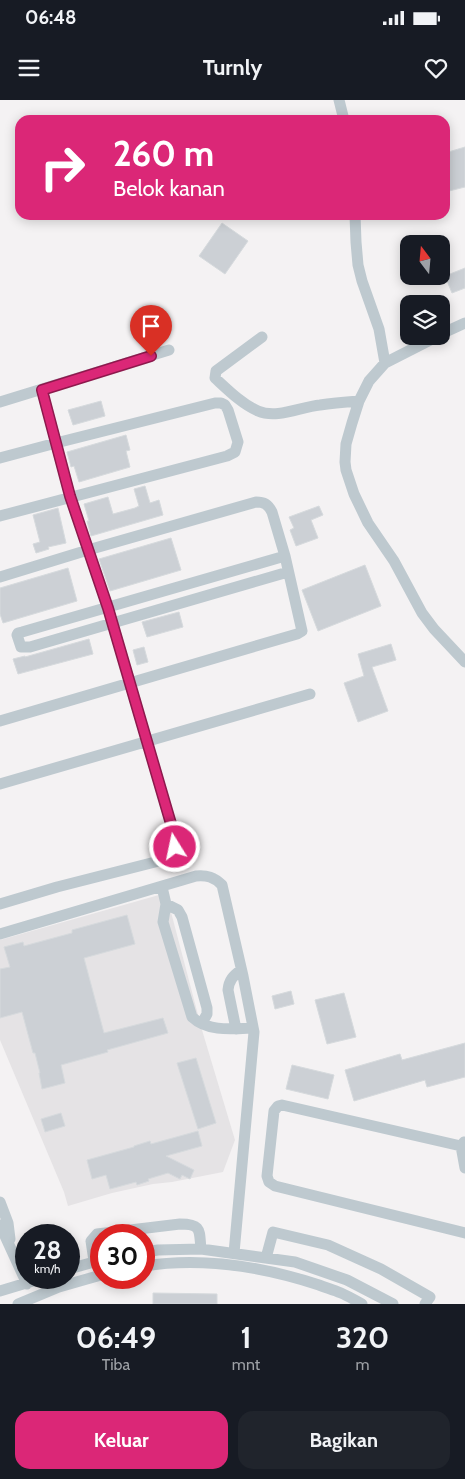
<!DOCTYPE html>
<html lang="id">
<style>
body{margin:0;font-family:Cabin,sans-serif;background:#20242c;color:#f1f3f6;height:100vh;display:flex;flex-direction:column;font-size:19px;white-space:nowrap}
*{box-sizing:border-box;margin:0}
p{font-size:16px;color:#9ea1a6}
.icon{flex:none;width:28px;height:28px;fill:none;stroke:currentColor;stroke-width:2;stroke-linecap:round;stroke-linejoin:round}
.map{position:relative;height:1204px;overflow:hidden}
.sheet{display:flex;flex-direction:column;background:#171b24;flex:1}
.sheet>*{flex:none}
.banner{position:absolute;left:15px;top:15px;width:435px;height:105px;border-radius:15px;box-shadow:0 2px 12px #0003;background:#db2777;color:#fff;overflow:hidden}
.needle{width:32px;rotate:344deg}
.tools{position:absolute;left:400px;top:135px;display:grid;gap:10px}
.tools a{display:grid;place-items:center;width:50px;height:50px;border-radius:10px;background:#171b24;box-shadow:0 2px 12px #0003;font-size:25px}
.speed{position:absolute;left:15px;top:1124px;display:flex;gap:10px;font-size:25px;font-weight:700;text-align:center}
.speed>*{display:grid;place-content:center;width:65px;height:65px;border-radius:50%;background:#171b24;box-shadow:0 2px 12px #0003;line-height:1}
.speed small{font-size:12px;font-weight:400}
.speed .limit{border:8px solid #d22;background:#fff;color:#111}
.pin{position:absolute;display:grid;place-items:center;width:42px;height:42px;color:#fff;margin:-51px -21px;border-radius:50% 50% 50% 0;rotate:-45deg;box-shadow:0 0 5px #0007}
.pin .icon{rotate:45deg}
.me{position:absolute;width:55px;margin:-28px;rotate:350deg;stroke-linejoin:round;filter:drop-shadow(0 0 4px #0008)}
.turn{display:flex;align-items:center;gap:18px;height:105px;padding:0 15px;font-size:22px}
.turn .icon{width:65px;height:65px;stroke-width:2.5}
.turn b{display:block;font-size:35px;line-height:42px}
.eta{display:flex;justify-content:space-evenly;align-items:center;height:85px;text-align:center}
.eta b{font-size:30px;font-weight:800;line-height:35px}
.button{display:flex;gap:10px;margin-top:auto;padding:10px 15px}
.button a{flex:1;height:58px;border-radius:15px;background:#db2777;color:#fff;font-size:20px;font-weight:800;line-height:58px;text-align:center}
.button a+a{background:#20242c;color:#f1f3f6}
.status{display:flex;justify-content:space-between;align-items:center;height:35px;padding:0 25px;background:#171b24;direction:ltr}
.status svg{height:14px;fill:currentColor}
header{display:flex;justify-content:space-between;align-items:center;height:65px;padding:0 15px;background:#171b24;font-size:22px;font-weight:800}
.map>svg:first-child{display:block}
</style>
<div class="status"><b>06:48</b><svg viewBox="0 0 49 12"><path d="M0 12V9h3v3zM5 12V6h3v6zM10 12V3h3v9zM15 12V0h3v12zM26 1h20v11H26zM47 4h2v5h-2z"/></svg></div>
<header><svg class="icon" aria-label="menu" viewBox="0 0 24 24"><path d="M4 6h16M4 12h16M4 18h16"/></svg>Turnly<svg class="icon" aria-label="heart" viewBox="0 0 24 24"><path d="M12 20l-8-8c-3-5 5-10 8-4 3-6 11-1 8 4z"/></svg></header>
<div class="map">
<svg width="465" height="1204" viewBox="0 0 465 1204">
<rect width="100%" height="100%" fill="#f4f2f3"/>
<path fill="#e5e3e5" d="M166 793 202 930 235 1040 223 1072 172 1082 153 1084 112 1093 68 1106 64 1092 0 940V840Z"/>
<path fill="#ccd0d5" stroke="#d6dadd" d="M465 47V87L449 91 445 77V53Z
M222 123 248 141 225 174 199 156Z
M465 168V188L452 193 445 176Z
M101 301 105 316 73 325 68 310Z
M126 335 130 350 126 351 130 367 79 382 74 366 71 367 67 352Z
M145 386 150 403 159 400 163 415 91 436 87 421H89L84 404 108 397 113 414 135 408 139 406 134 389Z
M319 406 323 415 311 420 318 438 296 446 290 430 294 428 289 417Z
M58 408 66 443 48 447 49 449 36 453 33 444 40 442 33 415Z
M171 438 181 470 110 491 99 459Z
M365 465 381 506 318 531 302 490Z
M68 468 77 501 3 523 0 514V488Z
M179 512 183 527 147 537 142 522Z
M89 539 93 554 18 574 13 559 25 556V557Z
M391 544 396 560 372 567 388 611 358 622 344 583 364 576 358 554Z
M144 547 148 562 137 565 133 550Z
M127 815 135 844 84 858 104 933 163 918 168 933 107 950 108 952 61 965 65 983 42 989 39 973H40L35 953H33L22 912 0 918V869L10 867 4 847 23 842 24 846 72 833V830Z
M291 891 294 904 275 909 272 896Z
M344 893 356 937 327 944 315 900Z
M465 943V977L427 987 425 980 354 1001 345 970 400 954 402 960Z
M196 958 216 1023 198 1029 177 963Z
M292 965 334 975 328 999 286 989Z
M61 1013 65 1026 45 1032 41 1019Z
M198 1031 202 1046 166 1056 194 1070 190 1079 182 1075 180 1079 168 1073 148 1079 149 1081 137 1085 136 1082 110 1089 106 1075 92 1079 87 1060 134 1047V1046L150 1041 151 1044Z
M153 1193 217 1194V1204H153Z"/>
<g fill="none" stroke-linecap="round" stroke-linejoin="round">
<path stroke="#bec9cf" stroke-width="11" d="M339 0 344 20
M355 115 356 142 358 165 362 181 379 229 385 263
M441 234 465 223
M438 236 385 263 369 281 359 301 352 323 346 344 345 362 346 370 354 394 368 423 394 461 422 513 434 529 465 562
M262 237 216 271 215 278C228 290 242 304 258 311 277 319 300 307 320 305 333 303 346 302 359 301
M0 302 169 250
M0 358 56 343 215 303H221L225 305 228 310 238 342 235 352 227 356 0 416
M285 456 22 532 18 533 17 535 21 547H30L288 472
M0 477 88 450 256 402C264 402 268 404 272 412L285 456 302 531 297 534 0 621
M0 684 310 594
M162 787 166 804 163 822 192 917C208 932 232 929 253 928
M0 804 57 787 159 761C175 754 176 750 174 734L108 508 70 396 42 290
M166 804 178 810 182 817 207 908V914L202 923
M0 834 196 776C207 775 214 777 222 785L243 876 254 932 234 1153
M236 929 228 890C229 880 233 876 241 870
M464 1042 461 1046 465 1068
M461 1046 282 1005 278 1006 274 1011 267 1076 269 1082 275 1086 465 1133
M0 1102 8 1123 10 1139
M0 1125 27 1184
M144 1152 158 1150 201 1149 295 1162 347 1180 393 1204
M266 1158 273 1132 328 1145 381 1169 430 1197 425 1204
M94 1161 91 1141 97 1134 180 1124C202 1124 199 1130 201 1149
M144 1166C202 1157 264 1167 319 1185 327 1188 334 1190 341 1193 348 1196 355 1200 362 1204
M69 1169 101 1160
M0 1191 43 1178
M18 1204 59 1187 101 1175"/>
</g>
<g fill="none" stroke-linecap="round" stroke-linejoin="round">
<defs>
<path id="route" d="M151 256 42 290 70 396 108 508 174 734 175 747"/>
</defs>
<use href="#route" stroke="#8e194d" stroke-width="12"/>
<use href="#route" stroke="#db2777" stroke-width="9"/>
</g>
</svg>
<div class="tools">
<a><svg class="needle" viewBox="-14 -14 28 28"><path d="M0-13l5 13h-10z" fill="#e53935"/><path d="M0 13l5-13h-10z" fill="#9ea1a6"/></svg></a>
<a><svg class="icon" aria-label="layers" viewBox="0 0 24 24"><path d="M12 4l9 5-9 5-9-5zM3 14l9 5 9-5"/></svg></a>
</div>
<div class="speed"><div>28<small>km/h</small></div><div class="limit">30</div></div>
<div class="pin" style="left:151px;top:256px;background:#d93025"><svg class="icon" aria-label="arrive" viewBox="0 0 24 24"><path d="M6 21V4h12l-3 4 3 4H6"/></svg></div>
<svg class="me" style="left:175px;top:747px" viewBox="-20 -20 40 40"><circle r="17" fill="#db2777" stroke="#fff" stroke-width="3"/><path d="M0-11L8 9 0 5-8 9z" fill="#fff"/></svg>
<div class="banner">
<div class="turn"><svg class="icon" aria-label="right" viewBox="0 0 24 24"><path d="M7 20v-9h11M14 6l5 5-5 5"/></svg><div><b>260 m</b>Belok kanan</div></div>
</div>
</div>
<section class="sheet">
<div class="eta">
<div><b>06:49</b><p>Tiba</p></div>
<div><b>1</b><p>mnt</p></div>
<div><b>320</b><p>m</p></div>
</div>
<div class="button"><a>Keluar</a><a>Bagikan</a></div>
</section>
